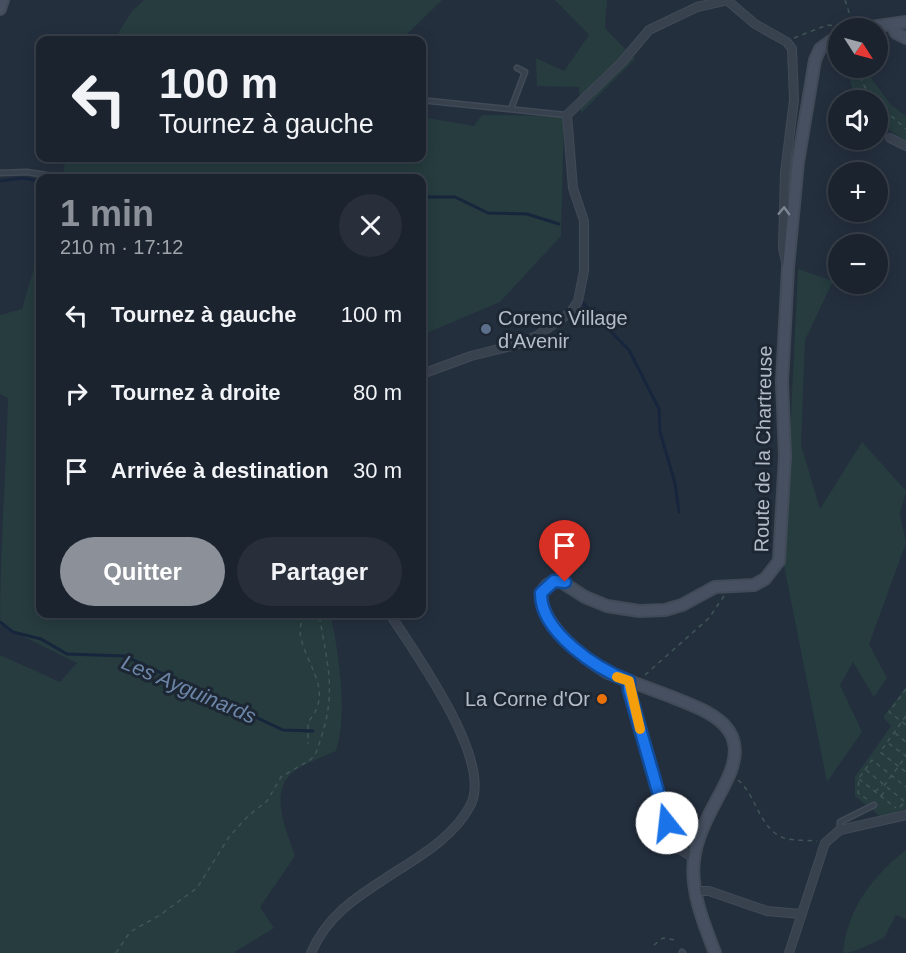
<!DOCTYPE html>
<html lang="fr">
<meta charset="utf-8">
<style>
body{margin:0;font-family:Helvetica,sans-serif;background:#282f3a;color:#f1f3f6;height:100vh;display:flex;flex-direction:column;font-size:22px;white-space:nowrap}
*{box-sizing:border-box;margin:0}
p{font-size:20px;color:#a0a4aa}
.icon{flex:none;width:33px;height:33px;fill:none;stroke:currentColor;stroke-width:2;stroke-linecap:round;stroke-linejoin:round}
.map{position:relative;flex:1;overflow:hidden}
.side{position:absolute;left:36px;top:174px;width:390px;height:444px;display:flex;flex-direction:column;background:#1b232e;border-radius:12px;box-shadow:0 3px 15px #0003,0 0 0 2px #39404a}
.side>*{flex:none}
.top-card{position:absolute;left:36px;top:36px;width:390px;height:126px;border-radius:12px;box-shadow:0 3px 15px #0003,0 0 0 2px #39404a;background:#1b232e;color:#f1f3f6;overflow:hidden}
.needle{width:39px;rotate:126deg}
.fabs{position:absolute;left:828px;top:18px;display:grid;gap:12px}
.fabs a{display:grid;place-items:center;width:60px;height:60px;border-radius:50%;background:#1b232e;box-shadow:0 3px 15px #0003,0 0 0 2px #39404a;font-size:30px}
.pin{position:absolute;display:grid;place-items:center;width:51px;height:51px;color:#fff;margin:-62px -26px;border-radius:50% 50% 50% 0;rotate:-45deg;box-shadow:0 0 6px #0007}
.pin .icon{rotate:45deg}
.me{position:absolute;width:66px;margin:-33px;rotate:344deg;stroke-linejoin:round;filter:drop-shadow(0 0 4px #0008)}
.turn{display:flex;align-items:center;gap:21px;height:126px;padding:0 24px;font-size:27px}
.turn .icon{width:78px;height:78px;stroke-width:2.5}
.turn b{display:block;font-size:42px;line-height:51px}
.round{display:grid;place-items:center;flex:none;width:63px;height:63px;border-radius:32px;background:#282f3a}
.headline{display:flex;align-items:center;justify-content:space-between;height:102px;padding:0 24px}
h1{font-size:36px;font-weight:600;line-height:45px;color:#8c9099}
.cta{display:flex;gap:12px;margin-top:auto;padding:12px 24px}
.cta a{flex:1;height:69px;border-radius:36px;background:#8c9099;color:#fff;font-size:24px;font-weight:600;line-height:69px;text-align:center}
.cta a+a{background:#282f3a;color:#f1f3f6}
ul{padding:0;list-style:none}
li{display:flex;align-items:center;gap:18px;height:78px;padding:0 24px}
li div{flex:1}
li b{display:block;font-size:22px}
li em{font-style:normal}
.map>svg:first-child{display:block}
</style>
<div class="map">
<svg width="906" height="953" viewBox="0 0 906 953">
<rect width="100%" height="100%" fill="#242f3e"/>
<path fill="#263c3f" d="M144 0H442L401 40H114L132 11Z
M555 0H607L605 28 635 59 581 113 579 87 537 86 536 58 564 71 589 35Z
M847 68H864L890 104 906 116V141L878 122V100H855Z
M482 115 564 116 561 236 500 302 422 335V178H62L66 158H422V117L474 126Z
M40 248V614H330C339 651 348 714 336 751 323 757 305 763 293 772 268 793 287 831 295 856L260 907 274 928 233 953H0V655L60 682 77 663 0 625C0 549 6 474 8 398L0 394V315L22 309Z
M798 269 833 281 805 340 801 445 820 509 862 442 906 491 900 514 906 543 869 644 887 678 874 697 853 662 840 685 862 732 827 782 784 565Z
M906 687V809L882 818 855 796V777L891 726 883 717Z
M906 850V919L896 915 884 938C870 943 857 953 843 953 847 909 872 877 906 850Z"/>
<g fill="none" stroke-linecap="round" stroke-linejoin="round">
<path stroke="#17263c" stroke-width="3" d="M0 181 22 178 40 181
M422 197H455L488 213 527 214 559 224
M581 301 629 350 659 409 660 432 675 483 679 512
M0 622 13 632 41 639 67 654 125 656 283 730 313 731"/>
<defs>
<path id="lane" d="M430 101 566 115
M511 109 525 72 517 68
M0 173 27 172 59 177
M840 830V822L874 805
M682 952 683 953"/>
<path id="street" d="M728 1 755 24 787 42 792 49 794 100 785 172 783 248 786 262
M890 138 906 146
M422 374 471 356 515 345 537 336 571 312 578 301 584 271V221L573 188 567 115 622 62 649 30 697 7 728 0
M629 681V690L673 845 694 858
M696 891H709L767 911 801 914
M311 953C326 918 352 900 383 880 413 860 453 839 470 806 495 762 414 652 390 614
M789 953 825 843 840 830 906 815"/>
<path id="secondary" d="M0 9 3 0
M892 25 896 33 906 38
M864 28 906 22
M715 953C704 924 690 891 694 860 697 831 715 805 727 780 752 728 713 713 672 697 651 689 629 681 608 673 583 658 541 625 541 593L547 585 554 581H560L585 597 607 606 639 611 665 610 682 605 715 587 754 585 765 579 779 561 785 456 782 382 788 268 798 162 815 60 820 49 838 36"/>
</defs>
<use href="#lane" stroke="#414a57" stroke-width="7"/>
<use href="#street" stroke="#414a57" stroke-width="10"/>
<use href="#secondary" stroke="#414a57" stroke-width="14"/>
<path stroke="#3f5557" stroke-width="1.5" stroke-dasharray="4.5 4.5" stroke-linecap="butt" d="M845 0 853 25
M794 38 827 25 853 28
M857 68 863 84 874 100
M878 104 906 129
M303 614C302 620 300 626 300 632 304 665 336 690 308 722V744
M645 675 709 618 724 596
M906 689 889 712 906 725
M906 716 880 752 906 772
M895 733 906 742
M866 770 904 801
M859 779 896 808
M738 780C757 796 759 829 784 838 794 841 807 840 817 841
M884 786 906 756 888 743
M875 792 882 785
M881 796 887 789
M867 799 858 793 859 778 872 760 906 787
M900 807 906 801
M654 945 663 938 675 940
M116 953 130 932 160 915 197 888 229 837 248 816 267 801 281 777 310 760 315 755C338 696 329 673 319 614"/>
<use href="#lane" stroke="#38414e" stroke-width="4"/>
<use href="#street" stroke="#38414e" stroke-width="8"/>
<use href="#secondary" stroke="#465061" stroke-width="10"/>
</g>
<defs><path id="oneway-chevron" d="M-2-3.5L2.5 0L-2 3.5" fill="none" stroke-width="1.6" stroke-linecap="round" stroke-linejoin="round" transform="scale(1.5)"/></defs>
<use stroke="#7c8592" href="#oneway-chevron" transform="translate(784 211) rotate(-88)"/>
<g fill="none" stroke-linecap="round" stroke-linejoin="round">
<defs>
<path id="route" d="M565 582 554 581 541 593C540 632 597 669 629 681V690L667 823"/>
</defs>
<use href="#route" stroke="#114b97" stroke-width="15"/>
<use href="#route" stroke="#1a73e8" stroke-width="10"/>
<path stroke="#f59e0b" stroke-width="10" d="M617 677 629 681 640 729"/>
</g>
<circle fill="#5c6f8a" stroke="#1d2633" stroke-width="2" cx="486" cy="329" r="6"/>
<circle fill="#e8710a" stroke="#1d2633" stroke-width="2" cx="602" cy="699" r="6"/>
<g text-anchor="middle" dominant-baseline="central" stroke-width="6" stroke-linejoin="round" paint-order="stroke">
<g font-size="20" fill="#b4bcc9" stroke="#1d2633" text-anchor="start">
<text x="498" y="318">Corenc Village<tspan x="498" dy="23">d'Avenir</tspan></text>
<text x="590" y="699" text-anchor="end">La Corne d'Or</text>
</g>
<g font-size="20" fill="#b4bcc9" stroke="#1d2633">
<text transform="translate(763 449) rotate(-89)">Route de la Chartreuse</text>
</g>
<g font-size="21" font-style="italic" fill="#6d86a8" stroke="#1d2633">
<text transform="translate(189 689) rotate(23)">Les Ayguinards</text>
</g>
</g>
</svg>
<div class="fabs">
<a><svg class="needle" viewBox="-14 -14 28 28"><path d="M0-13l5 13h-10z" fill="#e53935"/><path d="M0 13l5-13h-10z" fill="#a0a4aa"/></svg></a>
<a><svg class="icon" aria-label="sound" viewBox="0 0 24 24"><path d="M4 9h4l5-4v14l-5-4H4zM17 9q2 3 0 6"/></svg></a>
<a>+</a>
<a>−</a>
</div>
<div class="pin" style="left:565px;top:582px;background:#d93025"><svg class="icon" aria-label="arrive" viewBox="0 0 24 24"><path d="M6 21V4h12l-3 4 3 4H6"/></svg></div>
<svg class="me" style="left:667px;top:823px" viewBox="-20 -20 40 40"><circle r="19" fill="#fff"/><path d="M0-13L10 11 0 6-10 11z" fill="#1a73e8"/></svg>
<div class="top-card">
<div class="turn"><svg class="icon" aria-label="left" viewBox="0 0 24 24"><path d="M17 20v-9H6M10 6l-5 5 5 5"/></svg><div><b>100 m</b>Tournez à gauche</div></div>
</div>
<section class="side">
<div class="headline"><div><h1>1 min</h1><p>210 m · 17:12</p></div><a class="round"><svg class="icon" aria-label="close" viewBox="0 0 24 24"><path d="M6 6l12 12M18 6L6 18"/></svg></a></div>
<ul>
<li><svg class="icon" aria-label="left" viewBox="0 0 24 24"><path d="M17 20v-9H6M10 6l-5 5 5 5"/></svg><div><b>Tournez à gauche</b></div><em>100 m</em></li>
<li><svg class="icon" aria-label="right" viewBox="0 0 24 24"><path d="M7 20v-9h11M14 6l5 5-5 5"/></svg><div><b>Tournez à droite</b></div><em>80 m</em></li>
<li><svg class="icon" aria-label="arrive" viewBox="0 0 24 24"><path d="M6 21V4h12l-3 4 3 4H6"/></svg><div><b>Arrivée à destination</b></div><em>30 m</em></li>
</ul>
<div class="cta"><a>Quitter</a><a>Partager</a></div>
</section>
</div>
